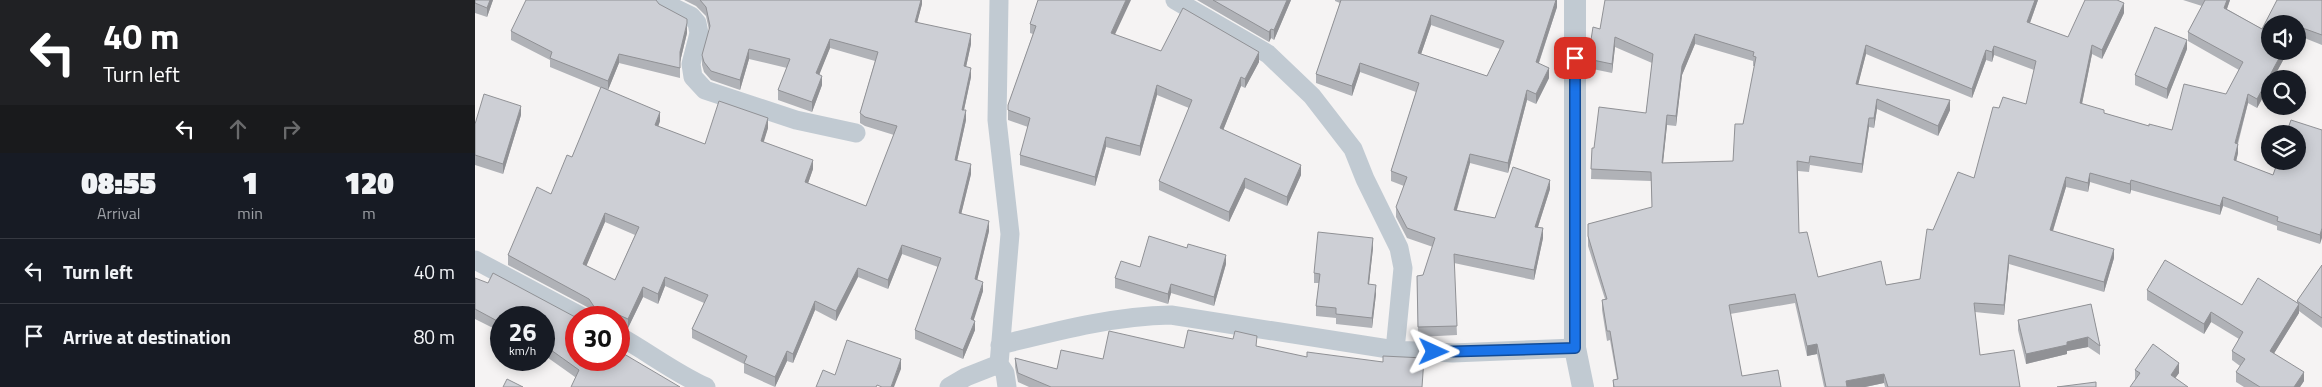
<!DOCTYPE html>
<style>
body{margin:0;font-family:"Titillium Web",sans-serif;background:#242831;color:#f1f3f6;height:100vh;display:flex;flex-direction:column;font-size:19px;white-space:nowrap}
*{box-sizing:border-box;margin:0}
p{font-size:16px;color:#9ea1a6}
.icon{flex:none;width:28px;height:28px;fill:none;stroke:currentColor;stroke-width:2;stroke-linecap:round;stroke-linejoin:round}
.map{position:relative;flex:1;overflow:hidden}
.panel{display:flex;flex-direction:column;background:#171b24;width:475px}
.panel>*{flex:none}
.guide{background:#202124;color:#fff;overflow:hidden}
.buttons{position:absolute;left:1786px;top:15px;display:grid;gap:10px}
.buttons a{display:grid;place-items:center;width:45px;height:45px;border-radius:50%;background:#171b24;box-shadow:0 2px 12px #0003;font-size:25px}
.speed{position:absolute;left:15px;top:306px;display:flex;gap:10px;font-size:25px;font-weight:700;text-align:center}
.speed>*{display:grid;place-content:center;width:65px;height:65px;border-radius:50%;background:#171b24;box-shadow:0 2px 12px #0003;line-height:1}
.speed small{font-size:12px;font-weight:400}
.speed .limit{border:8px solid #d22;background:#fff;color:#111}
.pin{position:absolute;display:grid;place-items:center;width:42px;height:42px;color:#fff;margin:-21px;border-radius:10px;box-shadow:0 2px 8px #0006}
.me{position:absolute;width:55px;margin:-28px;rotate:91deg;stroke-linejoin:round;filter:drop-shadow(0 0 4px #0008)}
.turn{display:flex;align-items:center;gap:18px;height:105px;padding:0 20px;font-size:22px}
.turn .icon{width:65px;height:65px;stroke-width:2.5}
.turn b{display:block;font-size:35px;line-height:42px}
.lanes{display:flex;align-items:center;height:48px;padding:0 20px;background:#0003;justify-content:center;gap:25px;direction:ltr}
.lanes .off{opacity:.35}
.eta{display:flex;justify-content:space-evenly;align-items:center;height:85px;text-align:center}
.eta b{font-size:30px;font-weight:800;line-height:35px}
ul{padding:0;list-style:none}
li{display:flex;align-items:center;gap:15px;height:65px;padding:0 20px;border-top:1px solid #363941}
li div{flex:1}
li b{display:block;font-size:19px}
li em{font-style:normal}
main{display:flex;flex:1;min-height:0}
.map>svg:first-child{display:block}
</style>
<main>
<section class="panel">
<div class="guide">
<div class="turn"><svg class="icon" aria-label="left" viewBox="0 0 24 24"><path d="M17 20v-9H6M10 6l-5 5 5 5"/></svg><div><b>40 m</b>Turn left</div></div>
<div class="lanes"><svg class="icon" aria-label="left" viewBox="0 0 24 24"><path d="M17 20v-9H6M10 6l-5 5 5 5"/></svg><svg class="icon off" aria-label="ahead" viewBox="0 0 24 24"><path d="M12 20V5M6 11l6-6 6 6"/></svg><svg class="icon off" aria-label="right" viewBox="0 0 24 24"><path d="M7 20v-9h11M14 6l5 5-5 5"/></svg></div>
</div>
<div class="eta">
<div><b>08:55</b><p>Arrival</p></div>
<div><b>1</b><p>min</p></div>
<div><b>120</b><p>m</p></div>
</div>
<ul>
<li><svg class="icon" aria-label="left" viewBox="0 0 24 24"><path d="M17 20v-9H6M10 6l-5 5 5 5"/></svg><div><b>Turn left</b></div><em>40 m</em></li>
<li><svg class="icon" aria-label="arrive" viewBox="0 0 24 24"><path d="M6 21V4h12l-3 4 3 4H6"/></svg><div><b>Arrive at destination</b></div><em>80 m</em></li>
</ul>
</section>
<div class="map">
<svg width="1847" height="387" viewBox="0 0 1847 387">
<rect width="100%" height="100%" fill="#f5f3f3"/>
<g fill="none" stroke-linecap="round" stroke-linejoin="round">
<path stroke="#c1cad2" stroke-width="19" d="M187 0 189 3 216 16 222 23 224 33 216 64 218 77 230 90 321 120 381 133
M524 0 522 120 535 234 524 364 530 373 532 387
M700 0 793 54 837 96 878 149 890 179 924 248 928 268 920 350
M0 260 109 318
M144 336C173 352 200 373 231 387
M525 345C582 331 638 316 696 315L920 350 978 353 1100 348
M474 387 491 377 524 364"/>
<path stroke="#c1cad2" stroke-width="22" d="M1100 0V348L1108 387"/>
</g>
<path fill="#b0b2b7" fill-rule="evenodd" d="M0 0H18L12 17 0 13Z
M209 0H447V4L442 22 496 44 491 67 496 77 489 110 491 120 482 161 496 174 486 214 514 231 502 280 508 291 498 320 500 330 488 359 440 339V330L463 267 427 254 413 289 383 277 361 321 340 310 318 363 312 361 300 387 269 373V364L217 338V329L229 303 190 286 183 304 168 297 153 328 144 325V318H113L118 314 114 308 33 265V255L76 194 97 157 126 88 75 67V60L36 40V31L212 33 205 62V78L144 63 133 90 185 121 183 127 230 144 293 128 288 142 338 169 333 183 391 206 419 135 390 126 385 123V113L400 61 355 48 344 74 347 85 337 112 303 100V90L312 68 274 59 265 90 236 80 229 72 227 65V55L234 30 231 16 221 6ZM130 222 160 235 140 280 111 266Z
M722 0H816L799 40 796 38 794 42Z
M860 0H1082V7L1064 63 1074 78 1061 104 1052 100 1033 173 995 163 982 210 1020 218 1075 189 1063 227 1068 238 1059 280 979 263 982 335 943 337 942 276 948 275 958 247 932 238 921 217V207L929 186 916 181V171L941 92 885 72 877 96 841 83V74L865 3 860 1ZM956 25 1025 49 1012 76 946 54Z
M1563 0 1555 23 1593 37 1649 13 1627 59 1617 54 1607 104 1629 113 1674 126 1697 130 1751 94 1764 70 1713 41V32L1727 6 1708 0H1755L1752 9 1787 29 1847 0V45L1822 35V24L1795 51H1813L1782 108 1773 103 1763 144V153L1761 161 1798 175 1847 130 1845 244 1802 230V226L1748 206 1745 215 1656 190 1655 194 1615 182 1613 192 1591 187 1578 231 1639 258 1629 292 1534 264 1529 315 1500 312 1505 355 1545 387H1410L1409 383 1390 387H1349L1342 354 1332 356 1320 303 1255 314 1267 376 1306 387H1138V380L1142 379 1135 340 1132 341 1127 310V300L1130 299 1113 246V224L1177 208 1176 181 1116 179 1117 148H1119L1171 113 1177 63 1140 47 1137 73 1113 68V59L1125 29ZM1220 44 1278 61V66H1280L1268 124 1258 161 1188 163 1192 125 1201 126 1207 75ZM1391 54 1497 98 1511 60 1517 62 1519 55 1559 70 1551 104 1524 108 1499 178 1458 230 1445 279 1411 285 1343 277 1324 233 1323 171 1334 172 1335 165 1387 173 1394 127 1399 128 1402 109 1463 136 1475 110 1383 84Z
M555 24 640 35 686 51 784 62 770 88 766 86 748 130 826 175 812 206 770 188 754 222 684 190V181L714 108 682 95 665 156 631 147 620 186 545 165V155L553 127 533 120V105L558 34 555 33Z
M1712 49 1692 99 1660 85V75Z
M46 115 28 174 0 165V124Z
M898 248 894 284 901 294 897 328 861 324V318L841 316V306L844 283H839V273Z
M751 264 739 306 696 293 693 304 640 288V278L665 267Z
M1847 265V328L1824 311V313L1799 353 1829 381 1825 387H1769L1761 382V372L1765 366 1757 360V351L1764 339 1736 322 1729 334 1672 300V290L1767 305 1822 303V301Z
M0 278 144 360 100 377 69 355V318H26V332L0 319Z
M1616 304 1625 346V355L1613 347 1592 351V354L1551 364 1543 330V320Z
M782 347 948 387H554L543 382 540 367V358L582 369 628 359Z
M1660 370 1704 373 1700 378 1660 380Z"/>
<path fill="#909195" d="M15 0H18L12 17V8Z
M446 0H447V4L440 31V22Z
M651 0H656L636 43V33Z
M812 0H816L799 40V30Z
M1081 0H1082V7L1061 71V62Z
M1560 0H1563L1552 31V22Z
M1752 0H1755L1749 17V8Z
M1649 3V13L1627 59V50Z
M956 15V25L943 63V53Z
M212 23V33L205 62V52Z
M796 29V38L794 42V32Z
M496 34V44L489 76V66Z
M1220 34V44L1207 75 1201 126V116L1207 66Z
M1140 37V47L1137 73V64Z
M355 39V48L341 83V73Z
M1712 40V49L1692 99V89Z
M1391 45V54L1381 93V84Z
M1617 45V54L1605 113V103Z
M1519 46V55L1517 62V52Z
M274 49V59L265 90V80Z
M1511 50V60L1497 98V89Z
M1808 51H1813L1798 79H1795V85L1782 108V99Z
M784 52V62L770 88V79Z
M144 54V63L133 90V81Z
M885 63V72L877 96V86Z
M496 68V77L487 119V110Z
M1074 68V78L1061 104V94Z
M347 76V85L337 112V102Z
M766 77V86L745 138V128Z
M682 85V95L665 156V146Z
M1052 90V100L1033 173V163Z
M1773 94V103L1760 152V143Z
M1402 99V109L1399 128V118Z
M1475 100V110L1463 136V126Z
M46 106V115L28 174V164Z
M491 110V120L480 170V160Z
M185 112V121L180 135V125Z
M1192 115V125L1187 172V163Z
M293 118V128L286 151V141Z
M1394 118V127L1387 173V164Z
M631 137V147L620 186V177Z
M1763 144V153L1759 170V160Z
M995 154V163L979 219V210Z
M338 160V169L330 192V182Z
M496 164V174L484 223V213Z
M826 165V175L812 206V197Z
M1615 173V182L1613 192V183Z
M1591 177V187L1575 240V230Z
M770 178V188L754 222V212Z
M1075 180V189L1060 236V227Z
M1656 180V190L1655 194V184Z
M1748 197V206L1745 215V206Z
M130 213V222L108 274V264Z
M514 221V231L500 289V279Z
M1068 228V238L1059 280V270Z
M1847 228V238L1845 244V235Z
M898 238V248L893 293V284Z
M427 245V254L413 289V280Z
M1639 249V258L1629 292V282Z
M751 255V264L739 306V297Z
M1534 255V264L1529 315V305Z
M383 268V277L361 321V311Z
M190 277V286L183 304V294Z
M508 282V291L496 329V319Z
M696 284V293L693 304V294Z
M901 285V294L897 328V318Z
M168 287V297L153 328V319Z
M340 301V310L318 363V354Z
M1824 304V313L1795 360V351Z
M1736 312V322L1729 334V324Z
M500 321V330L488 359V350Z
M1613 337V347L1592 351V354L1551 364V354L1592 342Z
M1342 344V354L1332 356V346Z
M312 351V361L300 387V377Z
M426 359V369L419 387H416Z
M1704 363V373L1696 384V375Z
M1829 372V381L1825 387H1819Z
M1409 374V383L1390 387H1371V381Z"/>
<path fill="#cdcfd5" stroke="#909195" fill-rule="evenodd" d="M0 0H15L12 8 0 3Z
M51 0H181L184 4 212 19V23L205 52V68L144 54 133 81 75 58 77 52 36 31Z
M225 0H446L440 22 496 34 489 66 496 68 487 110H491L480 160 496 164 484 213 514 221 500 279 508 282 496 319 500 321 488 350 440 330 466 258 427 245 413 280 383 268 361 311 340 301 318 354 312 351 300 377 269 363 272 356 217 329 233 295 190 277 183 294 168 287 153 319 144 315 140 318H113L119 314 120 308 114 299 33 255 62 187 76 194 92 155 97 157 126 87 185 112 180 125 230 144 244 101 293 118 286 141 338 160 330 182 391 206 422 126 390 117 385 113 403 52 355 39 341 73 347 76 337 102 303 90 315 59 274 49 265 80 236 71 229 62 227 55 235 26 231 7ZM130 213 164 227 140 280 108 264Z
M563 0H651L636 33 686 51 708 8 784 52 770 79 766 77 745 128 826 165 812 197 770 178 754 212 684 181 717 100 682 85 665 146 631 137 620 177 545 155 555 118 533 110V105L561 26 555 24Z
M738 0H812L799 30 796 29 794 32Z
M866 0H1081L1061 62 1074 68 1061 94 1052 90 1033 163 995 154 979 210 1020 218 1038 167 1075 180 1060 227 1068 228 1059 270 979 254 982 326 943 327 942 276 948 275 960 238 932 228 921 207 932 177 916 171 944 83 885 63 877 86 841 74ZM956 15 1029 41 1012 76 943 53Z
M1130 0H1560L1552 22 1593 37 1610 0H1642L1649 3 1627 50 1617 45 1605 103 1629 110V113L1674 126V124L1697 130 1709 84 1751 94 1768 62 1713 32 1730 0H1752L1749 8 1787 29 1802 0H1847V35L1822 26V24H1795V51H1808L1782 99 1773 94 1760 143 1763 144 1759 160 1798 175 1803 161H1822V134H1811L1816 120 1847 130V228L1845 235 1802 221 1803 217 1748 197 1745 206 1656 180 1655 184 1615 173 1613 183 1591 177 1575 230 1639 249 1629 282 1534 255 1529 305 1499 303 1505 355 1539 350 1545 387H1413L1409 374 1371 381 1372 387H1351L1342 344 1332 346 1320 294 1254 305 1267 376 1303 370 1306 387H1139L1138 380 1143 379 1135 331H1132L1127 300 1132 299 1113 236V224L1177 207 1176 172 1116 169 1117 148H1119L1124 107 1171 113 1178 54 1140 37 1137 64 1113 59 1118 27 1125 29ZM1220 34 1279 52 1278 56 1281 57 1268 124H1260L1258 161 1187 163 1192 115 1201 116 1207 66ZM1391 45 1497 89 1511 50 1517 52 1519 46 1561 61 1551 104 1528 97 1524 108 1518 107 1499 178 1483 172 1458 230 1452 229 1445 279 1411 285 1406 261 1343 277 1332 232 1324 233 1322 161 1334 163 1335 156 1387 164 1394 118H1399L1402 99 1463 126 1475 100 1381 84Z
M1680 27 1712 40 1692 89 1660 75Z
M9 94 46 106 28 164 0 155V124Z
M843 232 898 238 893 284 901 285 897 318 861 314V308L841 306 845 274 839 273Z
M674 236 712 248 713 244 751 255 739 297 696 284 693 294 640 278 646 261 665 267Z
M1690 260 1767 305 1783 278 1824 304 1795 351 1829 372 1819 387H1785L1761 372 1770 359 1757 351 1768 332 1736 312 1729 324 1672 290Z
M1847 265V318L1822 301Z
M18 273 102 318H101V360H144V351L205 387H96L104 370 69 345V318H26V323L0 309V278L13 283Z
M1616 304 1625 346 1613 337 1592 342V345L1551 354 1543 320Z
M713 330 758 339 760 331 782 336 781 346 832 357V352L908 362V356L949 358 947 387H576L543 373 540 358 582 369 586 350 628 359 634 331 709 348Z
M372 340 426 359 416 387H407L402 385 401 387H341L348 370 360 375Z
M1678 344 1704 363 1696 375 1713 387H1655L1665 373 1660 370Z
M32 379 48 387H28Z
M1621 382V387H1582Z"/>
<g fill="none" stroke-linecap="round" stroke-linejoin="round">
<defs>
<path id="route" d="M959 352 1100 348V58"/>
</defs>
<use href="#route" stroke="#114b97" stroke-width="12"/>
<use href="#route" stroke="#1a73e8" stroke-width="9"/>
</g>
</svg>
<div class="buttons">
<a><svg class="icon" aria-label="sound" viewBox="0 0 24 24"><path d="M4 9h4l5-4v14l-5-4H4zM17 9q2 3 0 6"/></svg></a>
<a><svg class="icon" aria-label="search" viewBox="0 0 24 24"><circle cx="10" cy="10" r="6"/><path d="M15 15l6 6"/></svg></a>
<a><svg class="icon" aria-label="layers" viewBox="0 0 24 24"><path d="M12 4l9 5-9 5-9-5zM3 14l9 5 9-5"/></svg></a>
</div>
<div class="speed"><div>26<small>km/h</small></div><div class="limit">30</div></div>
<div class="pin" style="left:1100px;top:58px;background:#d93025"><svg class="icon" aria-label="arrive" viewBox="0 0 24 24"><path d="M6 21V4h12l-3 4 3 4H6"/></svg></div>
<svg class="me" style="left:959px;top:352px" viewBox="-20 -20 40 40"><path d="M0-17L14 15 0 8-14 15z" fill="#1a73e8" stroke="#fff" stroke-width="4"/></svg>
</div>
</main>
